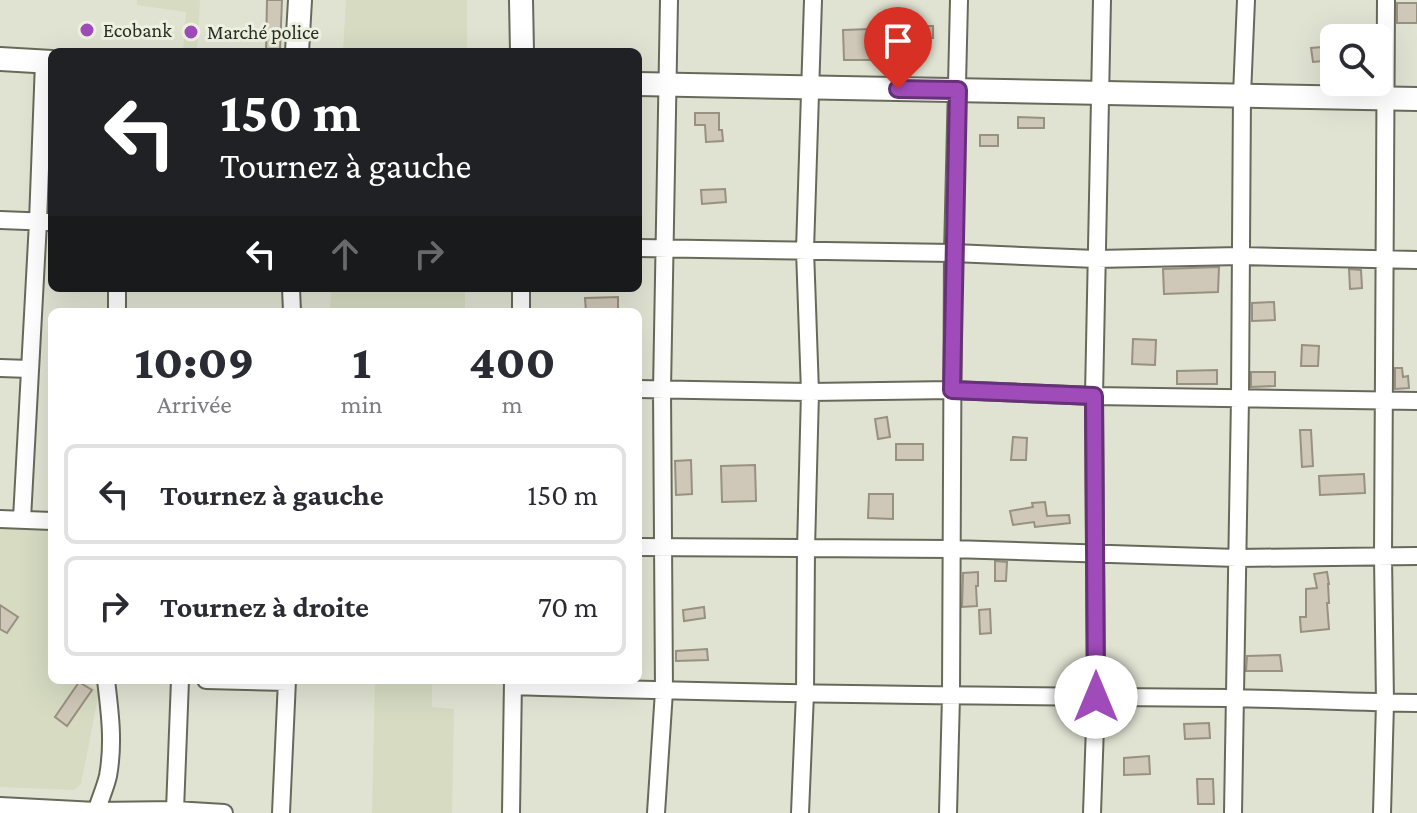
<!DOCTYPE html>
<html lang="fr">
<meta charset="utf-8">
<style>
body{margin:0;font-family:"Crimson Pro",serif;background:#f2f2f3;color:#2b2b33;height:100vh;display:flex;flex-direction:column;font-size:30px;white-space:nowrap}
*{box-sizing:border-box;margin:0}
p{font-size:26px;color:#7c7c81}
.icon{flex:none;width:44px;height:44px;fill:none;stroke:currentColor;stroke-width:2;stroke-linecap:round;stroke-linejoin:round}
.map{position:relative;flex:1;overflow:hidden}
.panel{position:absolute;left:48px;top:308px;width:594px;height:376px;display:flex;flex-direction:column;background:#fff;border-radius:12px;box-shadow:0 8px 32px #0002}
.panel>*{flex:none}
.hud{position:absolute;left:48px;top:48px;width:594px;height:244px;border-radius:12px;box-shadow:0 8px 32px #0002;background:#202124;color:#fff;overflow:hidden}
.buttons{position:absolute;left:1320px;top:24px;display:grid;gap:16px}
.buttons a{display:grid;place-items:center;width:72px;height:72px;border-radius:12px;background:#fff;box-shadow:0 8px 32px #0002;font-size:40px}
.pin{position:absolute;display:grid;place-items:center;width:68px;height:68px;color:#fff;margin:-82px -34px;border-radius:50% 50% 50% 0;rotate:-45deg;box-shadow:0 0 8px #0007}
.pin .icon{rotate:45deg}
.me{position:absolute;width:88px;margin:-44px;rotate:0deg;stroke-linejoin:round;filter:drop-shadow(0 0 6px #0008)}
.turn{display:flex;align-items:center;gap:28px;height:168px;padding:0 40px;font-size:36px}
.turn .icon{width:104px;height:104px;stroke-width:2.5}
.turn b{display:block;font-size:56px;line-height:68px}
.lanes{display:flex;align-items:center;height:76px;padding:0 40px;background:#0003;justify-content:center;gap:40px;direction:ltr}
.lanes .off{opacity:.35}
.eta{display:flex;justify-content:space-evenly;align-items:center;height:136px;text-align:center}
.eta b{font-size:48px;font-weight:800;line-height:56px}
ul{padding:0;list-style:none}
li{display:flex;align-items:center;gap:24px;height:100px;margin:0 16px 12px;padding:0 24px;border:4px solid #e1e1e2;border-radius:12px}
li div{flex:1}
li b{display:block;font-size:30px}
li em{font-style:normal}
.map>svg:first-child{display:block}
</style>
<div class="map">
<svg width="1417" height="813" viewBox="0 0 1417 813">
<rect width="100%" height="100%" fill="#e0e3d2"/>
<path fill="#d6dbc2" d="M137 0H200L197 52H183L186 12 137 5Z
M346 0H467V52H343Z
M331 288H465V312H330Z
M0 523 52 525V680H84L99 692 81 784 74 790 0 787Z
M375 680H432V707L454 709 452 813H372Z"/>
<path fill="#cfc7b7" stroke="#989081" stroke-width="2" d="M267 0H282L280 51H266Z
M1397 3H1417V23H1397Z
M910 26H933V38H910Z
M871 29V40L900 39V54H871V60H844L843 30Z
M1334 46V60L1313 62 1311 48Z
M695 113H719V130H722L723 141 706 142 705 125H695Z
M1018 117 1044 118V128H1018Z
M980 135H998V146H980Z
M725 189 726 202 702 204 701 190Z
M1219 267 1218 292 1164 294 1163 269Z
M1349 269 1361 270 1362 288 1350 289Z
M618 297V312H586L585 298Z
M1274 302 1275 320 1252 321V303Z
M1133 339 1156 340 1155 365 1132 364Z
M1302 345 1319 346 1318 366H1301Z
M1395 368H1402L1403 377 1408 376 1409 388 1395 389Z
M1217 370V384H1177V371Z
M1251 372H1275V386L1251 387Z
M887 417 890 437 878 439 875 419Z
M1300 430H1311L1313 466 1302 467Z
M1013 437 1027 438 1026 460H1011Z
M896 444H923V460H896Z
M691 460 692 494 676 495 675 461Z
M755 465 756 501 722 502 721 466Z
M1364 474 1365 493 1320 495 1319 476Z
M869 494H893V519L868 518Z
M1045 502 1047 516 1069 515 1070 523 1035 527 1034 522 1013 525 1010 511 1033 507 1032 503Z
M995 561 1007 562 1006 581H995Z
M978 572V586H976L977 606 962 607 963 573Z
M1327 572 1329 584H1328L1329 603H1327L1329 629 1301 632 1300 617H1306V589L1317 588 1314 574Z
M0 605 18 617 7 633 0 629Z
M704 607 705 618 684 621 683 610Z
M990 609 991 633 980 634 979 610Z
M707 649 708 660 676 661V651Z
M1280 655 1282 671H1246L1247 656Z
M79 682 92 690 67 726 55 717Z
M1209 723 1210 738 1185 739 1184 724Z
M1149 756 1150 774 1124 775V758Z
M1197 779H1213L1214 804H1198Z"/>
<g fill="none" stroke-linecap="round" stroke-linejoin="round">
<defs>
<path id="street" d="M0 220 52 222
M638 248 953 253 1096 259 1240 256 1417 260
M291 288 292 312
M117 312V288
M521 312V288
M0 368 30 369
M638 389 810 392 952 390 1094 396 1417 401
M0 519 52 521
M22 519 38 222 44 62
M638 547 951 549 1237 558 1417 556
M206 680 287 682
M513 686C751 694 990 696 1229 698 1292 699 1354 702 1417 703
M0 806 96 811 175 810 224 813
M175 810 180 680
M96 813C99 801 105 789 108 776 114 743 110 713 106 680
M281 813 287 680
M511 813 513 680
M656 813 664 691 662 390 669 0
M800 813 805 693 806 549 810 392 805 250 813 0
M948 813 951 696 953 253 959 0
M1092 813 1096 697 1094 396 1102 0
M1233 813 1240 398 1242 95 1246 0
M1382 813 1385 703 1383 556 1386 0"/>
<path id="secondary" d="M521 0 522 52
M297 52 300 0
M0 59 52 62
M638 84 1417 99"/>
</defs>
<use href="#street" stroke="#676a5a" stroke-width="20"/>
<use href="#secondary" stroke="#676a5a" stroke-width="26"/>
<use href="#street" stroke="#fff" stroke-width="16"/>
<use href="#secondary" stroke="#fff" stroke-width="22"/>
</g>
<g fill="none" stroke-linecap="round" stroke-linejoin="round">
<defs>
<path id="route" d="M898 89 958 90 952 390 1094 396 1096 697"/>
</defs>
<use href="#route" stroke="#673178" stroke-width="20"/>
<use href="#route" stroke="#9f4bb9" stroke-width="14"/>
</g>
<g fill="#9f4bb9" stroke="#edf1df" stroke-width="3">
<circle cx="87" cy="30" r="8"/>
<circle cx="191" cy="32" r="8"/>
</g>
<g text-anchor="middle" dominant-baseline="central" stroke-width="6" stroke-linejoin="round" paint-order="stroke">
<g font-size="20" fill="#2b2c26" stroke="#edf1df" text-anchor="start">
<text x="103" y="30">Ecobank</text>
<text x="207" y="32">Marché police</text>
</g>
</g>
</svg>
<div class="buttons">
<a><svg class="icon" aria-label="search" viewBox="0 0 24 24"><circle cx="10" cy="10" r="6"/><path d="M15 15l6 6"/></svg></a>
</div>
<div class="pin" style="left:898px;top:89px;background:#d93025"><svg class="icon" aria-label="arrive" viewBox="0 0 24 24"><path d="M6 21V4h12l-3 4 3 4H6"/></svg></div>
<svg class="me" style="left:1096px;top:697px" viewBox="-20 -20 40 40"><circle r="19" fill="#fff"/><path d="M0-13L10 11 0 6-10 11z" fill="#9f4bb9"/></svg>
<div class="hud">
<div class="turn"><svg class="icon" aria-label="left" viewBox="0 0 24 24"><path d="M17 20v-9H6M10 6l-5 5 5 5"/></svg><div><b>150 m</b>Tournez à gauche</div></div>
<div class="lanes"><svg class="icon" aria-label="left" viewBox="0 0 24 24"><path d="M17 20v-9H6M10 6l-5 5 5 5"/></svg><svg class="icon off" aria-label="ahead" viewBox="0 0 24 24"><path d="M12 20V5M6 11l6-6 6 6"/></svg><svg class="icon off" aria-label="right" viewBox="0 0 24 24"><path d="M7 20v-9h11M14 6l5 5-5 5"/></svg></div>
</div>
<section class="panel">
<div class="eta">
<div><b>10:09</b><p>Arrivée</p></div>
<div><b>1</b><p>min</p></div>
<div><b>400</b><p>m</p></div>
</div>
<ul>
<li><svg class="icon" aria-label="left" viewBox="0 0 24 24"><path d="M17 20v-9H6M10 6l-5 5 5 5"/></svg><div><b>Tournez à gauche</b></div><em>150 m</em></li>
<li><svg class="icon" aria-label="right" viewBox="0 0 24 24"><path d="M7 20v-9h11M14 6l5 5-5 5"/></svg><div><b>Tournez à droite</b></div><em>70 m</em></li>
</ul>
</section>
</div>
